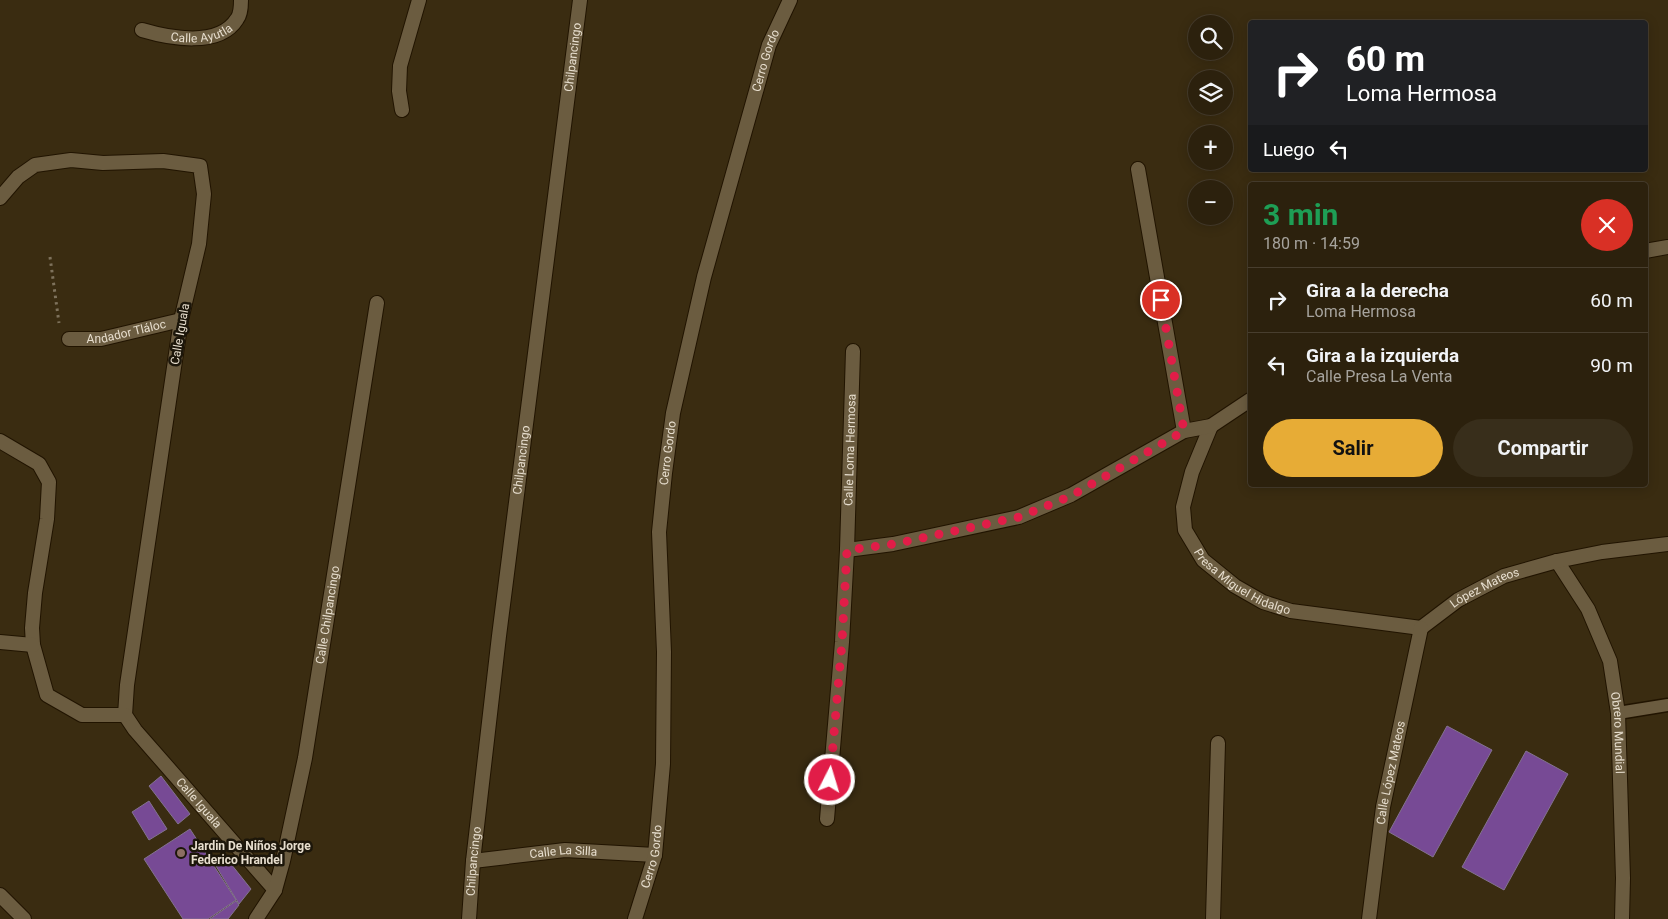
<!DOCTYPE html>
<html lang="es">
<meta charset="utf-8">
<style>
body{margin:0;font-family:Roboto,sans-serif;background:#382e1b;color:#f1f3f6;height:100vh;display:flex;flex-direction:column;font-size:19px;white-space:nowrap}
*{box-sizing:border-box;margin:0}
p{font-size:16px;color:#a6a39d}
.icon{flex:none;width:28px;height:28px;fill:none;stroke:currentColor;stroke-width:2;stroke-linecap:round;stroke-linejoin:round}
.map{position:relative;flex:1;overflow:hidden}
.side{position:absolute;left:1248px;top:182px;width:400px;height:305px;display:flex;flex-direction:column;background:#2c210d;border-radius:5px;box-shadow:0 2px 12px #0003,0 0 0 1px #483e2e}
.side>*{flex:none}
.top-card{position:absolute;left:1248px;top:20px;width:400px;height:152px;border-radius:5px;box-shadow:0 2px 12px #0003,0 0 0 1px #483e2e;background:#202124;color:#fff;overflow:hidden}
.tools{position:absolute;left:1188px;top:15px;display:grid;gap:10px}
.tools a{display:grid;place-items:center;width:45px;height:45px;border-radius:50%;background:#2c210d;box-shadow:0 2px 12px #0003,0 0 0 1px #483e2e;font-size:25px}
.pin{position:absolute;display:grid;place-items:center;width:42px;height:42px;color:#fff;margin:-21px;border:2px solid #fff;border-radius:50%;box-shadow:0 1px 5px #0007}
.me{position:absolute;width:55px;margin:-28px;rotate:5deg;stroke-linejoin:round;filter:drop-shadow(0 0 4px #0008)}
.turn{display:flex;align-items:center;gap:18px;height:105px;padding:0 15px;font-size:22px}
.turn .icon{width:65px;height:65px;stroke-width:2.5}
.turn b{display:block;font-size:35px;line-height:42px}
.then{display:flex;align-items:center;height:48px;padding:0 15px;background:#0003;gap:10px;font-size:19px}
.round{display:grid;place-items:center;flex:none;width:52px;height:52px;border-radius:26px;background:#382e1b}
.head{display:flex;align-items:center;justify-content:space-between;height:85px;padding:0 15px}
h1{font-size:30px;font-weight:700;line-height:38px;color:#1e9e55}
.primary-button{display:flex;gap:10px;margin-top:auto;padding:10px 15px}
.primary-button a{flex:1;height:58px;border-radius:30px;background:#e7ac36;color:#111;font-size:20px;font-weight:700;line-height:58px;text-align:center}
.primary-button a+a{background:#382e1b;color:#f1f3f6}
ul{padding:0;list-style:none}
li{display:flex;align-items:center;gap:15px;height:65px;padding:0 15px;border-top:1px solid #483e2e}
li div{flex:1}
li b{display:block;font-size:19px}
li em{font-style:normal}
.map>svg:first-child{display:block}
</style>
<div class="map">
<svg width="1668" height="919" viewBox="0 0 1668 919">
<rect width="100%" height="100%" fill="#3a2c11"/>
<path fill="#774a95" stroke="#83738f" d="M1447 726 1492 750 1433 857 1389 832Z
M1526 751 1568 774 1504 890 1462 867Z
M161 776 190 814 178 824 149 786Z
M149 801 167 829 149 840 132 812Z
M190 829 236 900 208 919H183L144 859Z
M231 864 251 889 239 904 216 866Z
M236 901 239 905 228 919H210Z"/>
<g fill="none" stroke-linecap="round" stroke-linejoin="round">
<defs>
<path id="service" d="M1618 713 1668 705"/>
<g id="minor">
<path id="s1" d="M142 30C169 38 219 48 237 19 241 14 241 6 241 0"/>
<path d="M402 110 399 91 400 66 419 0"/>
<path d="M1138 169 1184 431"/>
<path id="s2" d="M0 198 18 177 35 165 71 160 103 163 163 161 200 166 204 194 199 244 181 320 127 685 125 715 135 730 275 890"/>
<path d="M1645 251 1668 247"/>
<path id="s3" d="M69 339H101L181 320"/>
<path id="s4" d="M1211 426 1192 472 1183 507 1185 530 1203 560 1235 586 1263 602 1291 611 1421 628"/>
<path d="M0 441 39 464 49 482 47 519 35 593 32 628 33 645 47 695 82 715H125"/>
<path d="M847 550 893 544 1019 517 1071 495 1184 431 1211 426 1250 400"/>
<path id="s5" d="M1557 561 1588 609 1610 661 1618 713 1623 878 1622 919"/>
<path id="s6" d="M1421 628 1458 600 1504 576 1557 561 1602 552 1668 544"/>
<path d="M0 642 33 645"/>
<path id="s7" d="M827 819 842 642 847 550 853 351"/>
<path id="s8" d="M473 861 565 850 655 855"/>
<path d="M0 895 24 919"/>
<path id="s9" d="M256 919 275 890 283 861 305 758 377 303"/>
<path id="s10" d="M469 919 473 861 499 636 580 0"/>
<path id="s11" d="M635 919 655 855 663 764 664 652 659 532 665 473 673 413 704 277 769 45 790 0"/>
<path d="M1213 919 1218 743"/>
<path id="s12" d="M1369 919 1383 807 1421 628"/>
</g>
</defs>
<use href="#service" stroke="#211400" stroke-width="15"/>
<use href="#minor" stroke="#211400" stroke-width="16"/>
<path stroke="#7e725c" stroke-width="3" stroke-dasharray="2.5 4" stroke-linecap="butt" d="M50 257 59 323"/>
<use href="#service" stroke="#6b5c40" stroke-width="12"/>
<use href="#minor" stroke="#6b5c40" stroke-width="14"/>
</g>
<g fill="none" stroke-linecap="round" stroke-linejoin="round">
<path stroke="#e11d48" stroke-width="9" stroke-dasharray="0 16.2" d="M830 780 842 642 847 550 894 544 1019 517 1071 496 1184 431 1161 300"/>
</g>
<circle fill="#8d6e63" stroke="#1c160a" stroke-width="2" cx="181" cy="853" r="5"/>
<g text-anchor="middle" dominant-baseline="central" stroke-width="5" stroke-linejoin="round" paint-order="stroke">
<g font-size="12" fill="#e7dece" stroke="#1c160a">
<text stroke="none"><textPath href="#s1" startOffset="61">Calle Ayutla</textPath></text>
<text stroke="none"><textPath href="#s10" startOffset="868">Chilpancingo</textPath></text>
<text stroke="none"><textPath href="#s11" startOffset="875">Cerro Gordo</textPath></text>
<text stroke="none"><textPath href="#s3" startOffset="58">Andador Tláloc</textPath></text>
<text transform="translate(180 334) rotate(-80)">Calle Iguala</text>
<text stroke="none"><textPath href="#s7" startOffset="370">Calle Loma Hermosa</textPath></text>
<text stroke="none"><textPath href="#s11" startOffset="470">Cerro Gordo</textPath></text>
<text stroke="none"><textPath href="#s10" startOffset="462">Chilpancingo</textPath></text>
<text stroke="none"><textPath href="#s4" startOffset="189">Presa Miguel Hidalgo</textPath></text>
<text stroke="none"><textPath href="#s6" startOffset="76">López Mateos</textPath></text>
<text stroke="none"><textPath href="#s9" startOffset="315">Calle Chilpancingo</textPath></text>
<text stroke="none"><textPath href="#s5" startOffset="186">Obrero Mundial</textPath></text>
<text stroke="none"><textPath href="#s12" startOffset="148">Calle López Mateos</textPath></text>
<text stroke="none"><textPath href="#s2" startOffset="885">Calle Iguala</textPath></text>
<text stroke="none"><textPath href="#s8" startOffset="91">Calle La Silla</textPath></text>
<text stroke="none"><textPath href="#s11" startOffset="65">Cerro Gordo</textPath></text>
<text stroke="none"><textPath href="#s10" startOffset="58">Chilpancingo</textPath></text>
</g>
<g font-size="12" font-weight="bold" fill="#e7dece" stroke="#1c160a" text-anchor="start">
<text x="191" y="846">Jardin De Niños Jorge<tspan x="191" dy="14">Federico Hrandel</tspan></text>
</g>
</g>
</svg>
<div class="tools">
<a><svg class="icon" aria-label="search" viewBox="0 0 24 24"><circle cx="10" cy="10" r="6"/><path d="M15 15l6 6"/></svg></a>
<a><svg class="icon" aria-label="layers" viewBox="0 0 24 24"><path d="M12 4l9 5-9 5-9-5zM3 14l9 5 9-5"/></svg></a>
<a>+</a>
<a>−</a>
</div>
<div class="pin" style="left:1161px;top:300px;background:#d93025"><svg class="icon" aria-label="arrive" viewBox="0 0 24 24"><path d="M6 21V4h12l-3 4 3 4H6"/></svg></div>
<svg class="me" style="left:830px;top:780px" viewBox="-20 -20 40 40"><circle r="17" fill="#e11d48" stroke="#fff" stroke-width="3"/><path d="M0-11L8 9 0 5-8 9z" fill="#fff"/></svg>
<div class="top-card">
<div class="turn"><svg class="icon" aria-label="right" viewBox="0 0 24 24"><path d="M7 20v-9h11M14 6l5 5-5 5"/></svg><div><b>60 m</b>Loma Hermosa</div></div>
<div class="then">Luego<svg class="icon" aria-label="left" viewBox="0 0 24 24"><path d="M17 20v-9H6M10 6l-5 5 5 5"/></svg></div>
</div>
<section class="side">
<div class="head"><div><h1>3 min</h1><p>180 m · 14:59</p></div><a class="round" style="background:#d93025;color:#fff"><svg class="icon" aria-label="close" viewBox="0 0 24 24"><path d="M6 6l12 12M18 6L6 18"/></svg></a></div>
<ul>
<li><svg class="icon" aria-label="right" viewBox="0 0 24 24"><path d="M7 20v-9h11M14 6l5 5-5 5"/></svg><div><b>Gira a la derecha</b><p>Loma Hermosa</p></div><em>60 m</em></li>
<li><svg class="icon" aria-label="left" viewBox="0 0 24 24"><path d="M17 20v-9H6M10 6l-5 5 5 5"/></svg><div><b>Gira a la izquierda</b><p>Calle Presa La Venta</p></div><em>90 m</em></li>
</ul>
<div class="primary-button"><a>Salir</a><a>Compartir</a></div>
</section>
</div>
